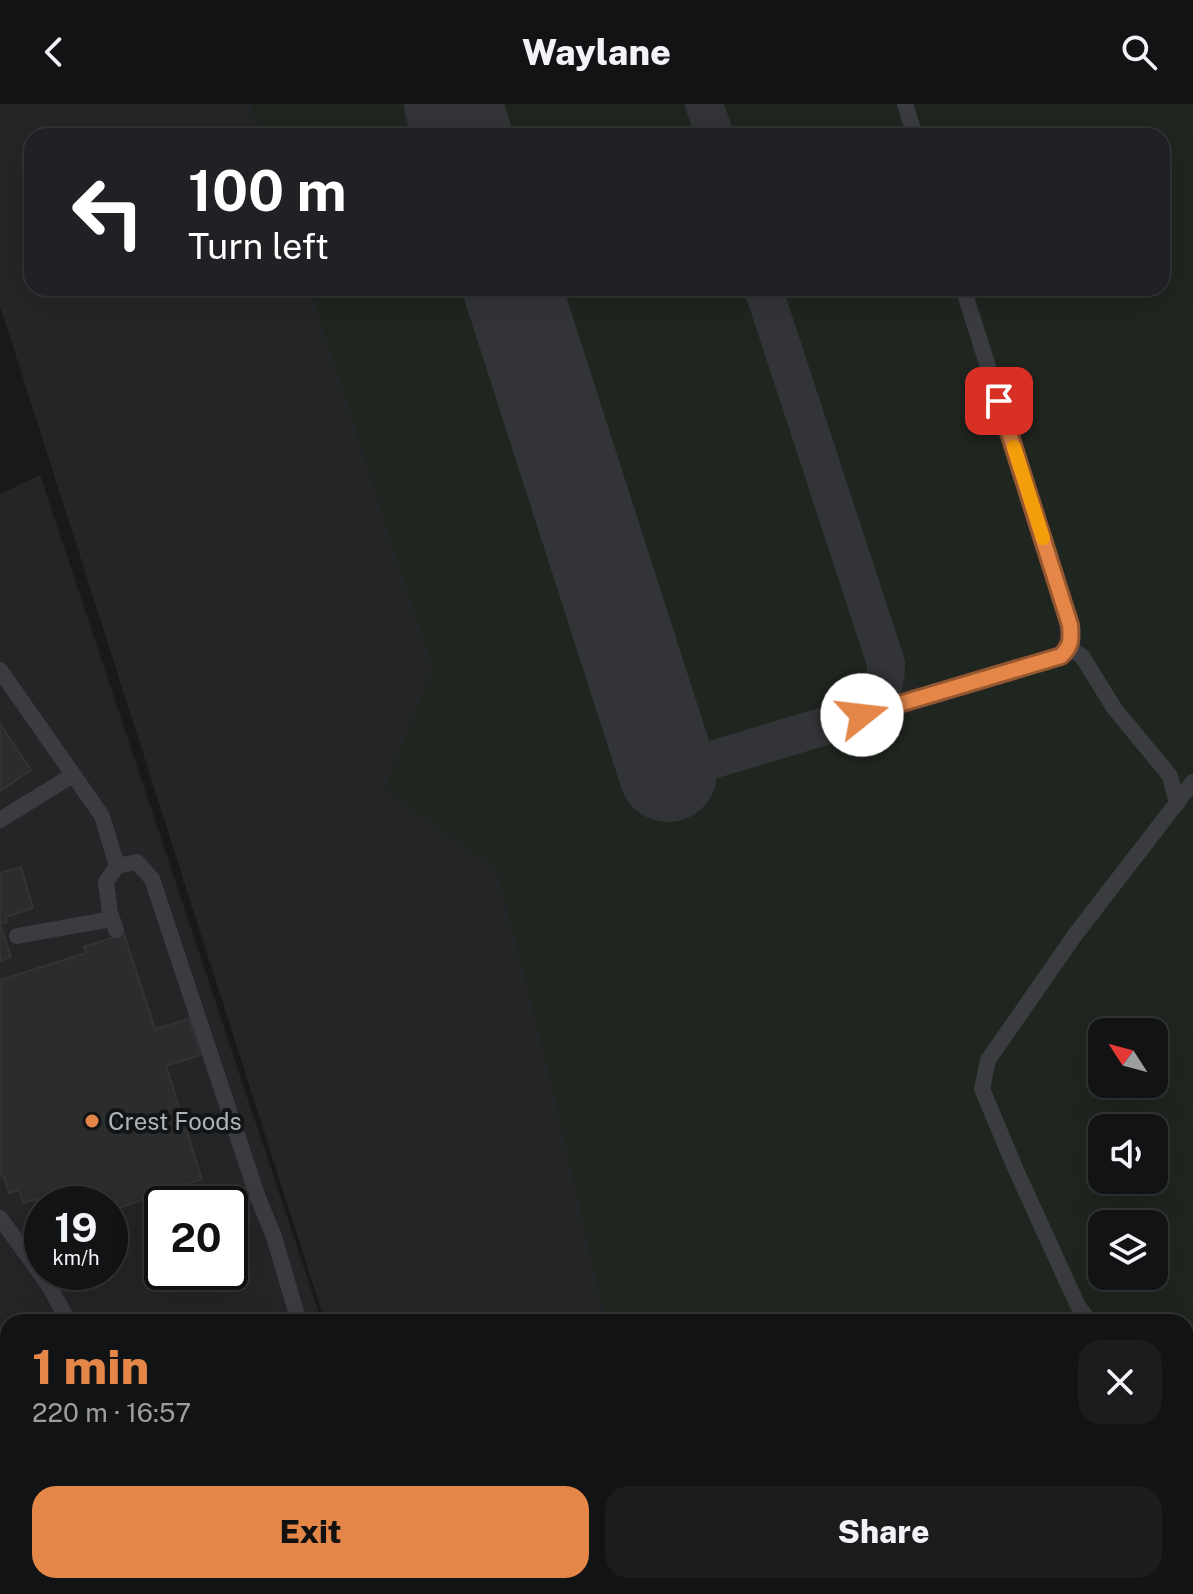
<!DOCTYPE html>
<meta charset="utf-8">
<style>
body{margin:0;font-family:"Public Sans",sans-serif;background:#1b1c1d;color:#f1f3f6;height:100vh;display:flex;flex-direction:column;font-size:30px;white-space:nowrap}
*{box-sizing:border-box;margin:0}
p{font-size:26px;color:#9c9ea0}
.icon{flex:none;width:44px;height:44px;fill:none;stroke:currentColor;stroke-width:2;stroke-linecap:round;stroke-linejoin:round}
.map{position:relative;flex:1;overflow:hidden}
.side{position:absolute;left:0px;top:1210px;width:1194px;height:280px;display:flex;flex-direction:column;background:#121314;border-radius:24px 24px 0 0;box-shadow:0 8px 32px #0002,0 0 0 2px #313234}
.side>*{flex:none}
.guide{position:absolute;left:24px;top:24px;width:1146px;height:168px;border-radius:24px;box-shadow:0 8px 32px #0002,0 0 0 2px #313234;background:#202124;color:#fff;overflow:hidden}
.needle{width:52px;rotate:306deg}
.tools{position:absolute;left:1088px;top:914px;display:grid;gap:16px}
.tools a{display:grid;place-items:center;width:80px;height:80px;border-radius:16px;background:#121314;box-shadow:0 8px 32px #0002,0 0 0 2px #313234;font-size:40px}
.speed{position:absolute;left:24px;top:1082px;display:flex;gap:16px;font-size:40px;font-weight:700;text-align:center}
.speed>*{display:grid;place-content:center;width:104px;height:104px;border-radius:50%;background:#121314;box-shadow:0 8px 32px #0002,0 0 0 2px #313234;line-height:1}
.speed small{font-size:20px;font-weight:400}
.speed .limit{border:4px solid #111;border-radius:12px;background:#fff;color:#111}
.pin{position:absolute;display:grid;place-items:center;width:68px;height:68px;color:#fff;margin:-34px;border-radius:16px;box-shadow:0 4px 12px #0006}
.me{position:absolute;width:88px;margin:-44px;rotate:74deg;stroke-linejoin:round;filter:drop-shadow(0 0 6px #0008)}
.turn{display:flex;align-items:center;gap:28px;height:168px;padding:0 32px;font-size:36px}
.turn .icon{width:104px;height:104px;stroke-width:2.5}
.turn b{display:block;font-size:56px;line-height:68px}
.round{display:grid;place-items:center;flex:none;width:84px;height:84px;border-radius:24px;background:#1b1c1d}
.headline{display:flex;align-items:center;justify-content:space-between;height:136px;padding:0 32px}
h1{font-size:48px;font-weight:800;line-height:60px;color:#e38648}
.action{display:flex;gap:16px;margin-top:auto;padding:16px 32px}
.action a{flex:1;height:92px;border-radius:24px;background:#e38648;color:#111;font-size:32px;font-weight:800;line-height:92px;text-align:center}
.action a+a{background:#1b1c1d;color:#f1f3f6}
header{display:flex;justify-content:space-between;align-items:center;height:104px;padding:0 32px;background:#121314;font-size:36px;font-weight:800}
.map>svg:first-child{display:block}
</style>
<header><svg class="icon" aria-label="back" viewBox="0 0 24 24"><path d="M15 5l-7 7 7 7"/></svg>Waylane<svg class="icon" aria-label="search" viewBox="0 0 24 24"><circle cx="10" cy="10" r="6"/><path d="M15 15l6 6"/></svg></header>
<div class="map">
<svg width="1193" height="1490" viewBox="0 0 1193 1490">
<rect width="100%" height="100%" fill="#18191a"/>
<path fill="#242527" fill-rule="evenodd" d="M0 0H1193V1263L1186 1272V1218H325L0 202ZM32 32H1162V184H32ZM1102 928H1154V980H1102ZM1102 1024H1154V1076H1102ZM1102 1120H1154V1172H1102Z
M40 371 322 1218H8V1274L0 1273V390ZM42 1100H110V1168H42ZM162 1100H230V1168H162Z
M527 1482H1034L1028 1490H538Z"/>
<path fill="#1f251f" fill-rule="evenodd" d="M251 0H419L429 32H261Z
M491 0H692L702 32H499Z
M720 0H895L906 32H730Z
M912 0H1193V1252L1186 1261V1218H606L547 959 497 766 385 685 433 565 310 184H478L647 708 708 687 705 678 1076 556 1086 549 971 184H1162V32H922ZM1102 928H1154V980H1102ZM1102 1024H1154V1076H1102ZM1102 1120H1154V1172H1102Z
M547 184H750L871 560V583L858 598 726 640 707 637 688 621Z
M779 184H954L1058 509 1056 538 1047 546 927 583 908 578Z
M0 1302 8 1303V1372L0 1416Z
M1193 1357V1490H1095L1101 1482H1186V1366Z
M609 1482H1028L1023 1490H608Z"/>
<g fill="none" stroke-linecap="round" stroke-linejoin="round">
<path stroke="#323437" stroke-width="38" d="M704 0 715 32
M668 669 862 611C881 597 886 582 886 559L763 184"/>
<path stroke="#323437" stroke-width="98" d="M453 0 463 32
M512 184 668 669"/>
</g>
<path fill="#2b2c2e" stroke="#333336" stroke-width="2" d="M0 620 31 666 0 687Z
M21 763 33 804 6 813 7 818 0 820V769Z
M0 820 11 853 0 857Z
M124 830 155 925 189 915 200 951 166 962 202 1075 110 1107V1100L47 1099 40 1102 37 1095 23 1099 19 1086 9 1089 3 1071 0 1072V876L86 849 84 843Z
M7 1370H8V1432L0 1431V1406Z"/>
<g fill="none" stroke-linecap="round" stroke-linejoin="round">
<path stroke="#404346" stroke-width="3" stroke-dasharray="4 6" stroke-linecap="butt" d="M1186 1258 1193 1248
M0 1489 22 1490
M1028 1490 1034 1482"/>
<path stroke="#3a3c3f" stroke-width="16" d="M905 0 915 32
M1069 544 1082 552 1114 604 1170 672 1177 700
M0 566 102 712 117 762
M862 611 1061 552C1072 541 1071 535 1070 521L963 184
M0 716 73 671
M116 826 110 809 106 778 117 762 137 758 152 775 257 1091 274 1133 299 1218
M17 832 112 815
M0 1114 48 1180 69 1218
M1090 1218 1078 1202 1016 1066 982 985 988 956 1075 831 1193 678
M1186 1274 1193 1279
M0 1289H8
M0 1455 8 1456
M97 1490 98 1482
M390 1490 393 1482"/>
<path stroke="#565a5e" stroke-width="20" d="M1186 1314 1193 1305
M1057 1490 1063 1482"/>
</g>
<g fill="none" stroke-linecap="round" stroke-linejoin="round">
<defs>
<path id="route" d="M862 611 1061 552C1072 541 1071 535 1070 521L999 297"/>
</defs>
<use href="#route" stroke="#94572f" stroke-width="20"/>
<use href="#route" stroke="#e38648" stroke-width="14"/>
<path stroke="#f59e0b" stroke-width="14" d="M1014 343 1043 434"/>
</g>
<circle fill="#e38648" stroke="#131415" stroke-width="3" cx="92" cy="1017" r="8"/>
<g text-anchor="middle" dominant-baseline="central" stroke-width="8" stroke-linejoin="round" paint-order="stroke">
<g font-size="24" fill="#acb3b9" stroke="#131415" text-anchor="start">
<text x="108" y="1017">Crest Foods</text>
</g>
</g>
</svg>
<div class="tools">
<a><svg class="needle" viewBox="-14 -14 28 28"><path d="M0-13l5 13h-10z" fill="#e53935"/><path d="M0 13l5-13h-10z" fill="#9c9ea0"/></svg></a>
<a><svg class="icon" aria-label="sound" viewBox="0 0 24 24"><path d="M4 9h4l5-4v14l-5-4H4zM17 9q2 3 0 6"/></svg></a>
<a><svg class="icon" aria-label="layers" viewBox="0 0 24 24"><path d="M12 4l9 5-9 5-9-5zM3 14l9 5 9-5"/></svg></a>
</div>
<div class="speed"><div>19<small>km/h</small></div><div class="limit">20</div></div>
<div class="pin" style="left:999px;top:297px;background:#d93025"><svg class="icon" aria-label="arrive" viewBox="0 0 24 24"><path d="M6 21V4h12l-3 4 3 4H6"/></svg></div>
<svg class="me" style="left:862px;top:611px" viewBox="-20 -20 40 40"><circle r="19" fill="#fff"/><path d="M0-13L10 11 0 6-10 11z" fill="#e38648"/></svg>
<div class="guide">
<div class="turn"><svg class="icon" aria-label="left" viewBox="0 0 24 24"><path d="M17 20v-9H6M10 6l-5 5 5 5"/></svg><div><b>100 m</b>Turn left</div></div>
</div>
<section class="side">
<div class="headline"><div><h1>1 min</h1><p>220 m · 16:57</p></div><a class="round"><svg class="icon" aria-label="close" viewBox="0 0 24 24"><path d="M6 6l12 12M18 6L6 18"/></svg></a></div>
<div class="action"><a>Exit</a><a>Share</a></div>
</section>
</div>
